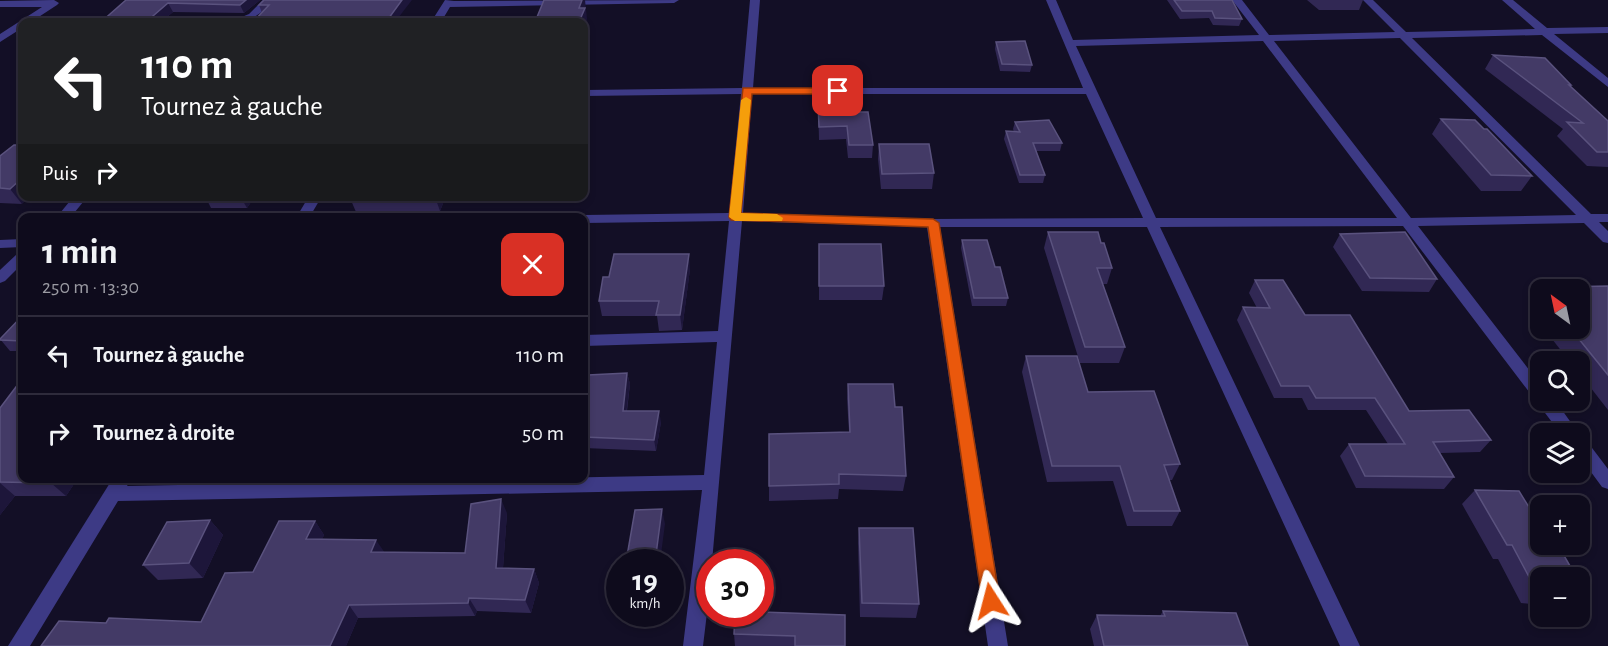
<!DOCTYPE html>
<html lang="fr">
<meta charset="utf-8">
<style>
body{margin:0;font-family:"Alegreya Sans",sans-serif;background:#1c1929;color:#f1f3f6;height:100vh;display:flex;flex-direction:column;font-size:22px;white-space:nowrap}
*{box-sizing:border-box;margin:0}
p{font-size:20px;color:#9b9ba3}
.icon{flex:none;width:33px;height:33px;fill:none;stroke:currentColor;stroke-width:2;stroke-linecap:round;stroke-linejoin:round}
.map{position:relative;flex:1;overflow:hidden}
.details{position:absolute;left:18px;top:213px;width:570px;height:270px;display:flex;flex-direction:column;background:#0e0b1c;border-radius:12px;box-shadow:0 3px 9px #0003,0 0 0 2px #2e2b3b}
.details>*{flex:none}
.hud{position:absolute;left:18px;top:18px;width:570px;height:183px;border-radius:12px;box-shadow:0 3px 9px #0003,0 0 0 2px #2e2b3b;background:#202124;color:#fff;overflow:hidden}
.needle{width:39px;rotate:327deg}
.buttons{position:absolute;left:1530px;top:279px;display:grid;gap:12px}
.buttons a{display:grid;place-items:center;width:60px;height:60px;border-radius:12px;background:#0e0b1c;box-shadow:0 3px 9px #0003,0 0 0 2px #2e2b3b;font-size:30px}
.speed{position:absolute;left:606px;top:549px;display:flex;gap:12px;font-size:30px;font-weight:700;text-align:center}
.speed>*{display:grid;place-content:center;width:78px;height:78px;border-radius:50%;background:#0e0b1c;box-shadow:0 3px 9px #0003,0 0 0 2px #2e2b3b;line-height:1}
.speed small{font-size:15px;font-weight:400}
.speed .limit{border:9px solid #d22;background:#fff;color:#111}
.pin{position:absolute;display:grid;place-items:center;width:51px;height:51px;color:#fff;margin:-26px;border-radius:12px;box-shadow:0 3px 9px #0006}
.me{position:absolute;width:66px;margin:-33px;rotate:351deg;stroke-linejoin:round;filter:drop-shadow(0 0 4px #0008)}
.turn{display:flex;align-items:center;gap:21px;height:126px;padding:0 24px;font-size:27px}
.turn .icon{width:78px;height:78px;stroke-width:2.5}
.turn b{display:block;font-size:42px;line-height:51px}
.then{display:flex;align-items:center;height:57px;padding:0 24px;background:#0003;gap:12px;font-size:22px}
.round{display:grid;place-items:center;flex:none;width:63px;height:63px;border-radius:12px;background:#1c1929}
.headline{display:flex;align-items:center;justify-content:space-between;height:102px;padding:0 24px}
h1{font-size:36px;font-weight:700;line-height:45px}
ul{padding:0;list-style:none}
li{display:flex;align-items:center;gap:18px;height:78px;padding:0 24px;border-top:2px solid #2e2b3b}
li div{flex:1}
li b{display:block;font-size:22px}
li em{font-style:normal}
.map>svg:first-child{display:block}
</style>
<div class="map">
<svg width="1608" height="646" viewBox="0 0 1608 646">
<rect width="100%" height="100%" fill="#130f26"/>
<g fill="none" stroke-linecap="round" stroke-linejoin="round">
<path fill="#3d3a85" fill-rule="evenodd" d="M54 0 59 3 57 5 31 22H22V28L0 42V34L42 7H0V1Z
M263 0H274C261 14 249 24 230 22L249 14Z
M445 0 454 1 679 0 674 3 450 7 441 22H431Z
M750 0H760L753 88H1083L1046 0H1056L1073 40 1259 35 1232 0H1242L1269 35 1395 32 1363 0H1373L1406 32 1535 29 1502 0H1513L1547 28 1608 27V33L1554 34 1608 78V87L1542 35 1412 38 1591 214H1608V222H1599L1608 231V243L1603 242 1584 223 1418 226 1540 384V400H1555L1579 434H1561L1403 226 1160 227 1360 646H1340L1147 227H940L1008 646H988L927 227 742 221 712 562H710V588L703 646H683L702 490 118 501 30 646H8L113 478H132L127 486 704 475 717 342 584 346V335L718 331 729 221 584 223V218H578L584 215 729 213 741 94 584 96V90L742 88ZM1400 38 1576 215 1411 218 1274 41ZM1263 41 1397 218H1156L1076 46ZM752 94H1086L1143 218 933 219 743 213Z
M74 196H88L70 218H56Z
M309 196H322L309 218H296Z
M22 239V247L0 248V240Z
M22 252V264L5 281 0 283V270L17 254Z
M1580 438 1586 440 1608 469V489L1602 487 1580 457Z"/>
</g>
<path fill="#312854" d="M126 0H260L244 13 173 12 161 22H101Z
M412 0 262 13 259 5Z
M1167 0H1232L1242 19 1239 26 1213 25 1209 18 1180 19Z
M1307 0H1363L1359 10H1319Z
M996 42 1032 65 1030 72 1000 71 995 49Z
M1493 55 1571 85 1570 86 1608 121V167L1587 166 1557 136 1563 129 1485 69Z
M818 102 858 112 873 145 872 158H848L846 139 819 140Z
M1441 119 1484 129 1532 176 1521 191H1481L1432 134Z
M1015 122 1062 143 1060 151H1036L1045 175 1043 183H1019L1004 139 1006 131 1014 132 1013 129Z
M879 144 934 173 932 189H881L878 159Z
M0 156 22 204 0 203Z
M157 196H255L247 208H211L207 200H159Z
M446 196 440 211 356 212 350 198Z
M1048 232 1101 243 1112 268 1107 284H1103L1125 347 1119 363H1080L1044 248Z
M1340 234 1437 279 1429 292 1362 291 1333 247Z
M962 240 995 267 1008 298 1006 306H972L961 248Z
M819 244 884 286 882 300H819Z
M690 269 682 330 659 331 657 316H602L599 301 609 277Z
M1255 280 1305 315 1409 411 1491 440 1480 452 1440 453 1454 477 1444 489 1356 488 1340 456 1349 444H1388L1366 410H1308L1302 398H1274L1237 320 1243 307 1257 308 1249 293Z
M1608 286V410L1580 374V362H1570L1545 330 1546 328H1580V290H1559L1562 287Z
M22 316V351H10L0 339Z
M1026 356 1180 464 1172 480H1169L1180 511 1172 526H1127L1113 481 1047 482 1022 372Z
M627 373 630 384 627 411 661 422 656 451 584 448V396Z
M848 384 895 407 906 476 903 491 839 489 838 499 769 501V486L849 432 847 399Z
M0 408 22 478H78L66 496H15L0 515Z
M260 478H376L262 481Z
M1475 490 1532 512 1563 547 1540 578V605L1521 603 1498 559H1493L1462 504Z
M507 513 503 568 534 569 539 583 531 613 477 611 475 616 358 618 346 646H41L106 623 201 622 253 572 315 521 324 535 322 539 384 552 465 553Z
M210 520 223 535 203 578 158 580 143 565Z
M859 528 919 604 916 618 860 617 858 543Z
M1580 582 1586 594 1580 599Z
M1163 611 1248 646H1094L1090 629 1097 615 1160 616Z
M621 614H653L652 621H624Z
M735 614 845 646H735L734 634Z"/>
<path fill="#1d163a" d="M246 0H260L244 13 240 5Z
M402 0H412L395 22H386Z
M582 0H585L587 19 584 29V22H579V8Z
M168 3 173 12 161 22H146Z
M22 178V196H31L22 204 10 189Z
M240 196H255L247 208Z
M446 196 440 211 435 197Z
M689 254 690 269 682 330 680 315Z
M627 373 630 384 625 422 623 411Z
M659 411 661 422 656 451 654 440Z
M54 478H78L66 496 51 483Z
M0 483 15 496 0 515Z
M501 499 507 513 502 581 496 568Z
M662 509 665 524 660 562H655Z
M210 520 223 535 203 578 189 563Z
M315 521 324 535 317 552 306 539Z
M376 540 385 553 371 552Z
M534 569 539 583 531 613 525 600Z
M469 598 477 611 475 616 468 603Z
M349 605 358 618 346 646H330Z"/>
<path fill="#433a66" stroke="#5a527e" stroke-width="1.5" d="M126 0H246L240 5 168 3 146 22H101Z
M264 0H402L386 22H253L269 5H259Z
M544 0H582L579 8H585L579 22H535Z
M1174 0H1232L1242 19 1215 18 1212 11H1182Z
M1025 41 1032 65 1002 64 996 42Z
M1493 55 1545 58 1571 85H1569L1608 121V152H1597L1567 122 1583 123Z
M857 101 858 112H868L873 145H849L847 126 819 127 818 102Z
M1441 119 1475 120 1484 129H1487L1532 176 1491 175Z
M1049 120 1062 143H1033L1045 175H1020L1006 131 1020 132 1015 122Z
M879 144H929L934 173 882 174Z
M14 145H22V178L10 189 0 188V156Z
M351 196H435L350 198Z
M1048 232H1098L1101 243H1104L1112 268H1097L1125 347H1085Z
M1405 232 1437 279 1370 278 1340 234Z
M962 240H987L995 267H1000L1008 298H974Z
M819 244H881L884 286H819Z
M614 254H689L680 315H656L659 301H599L603 277H609Z
M1255 280H1283L1305 315H1350L1409 411 1469 410 1491 440 1433 442 1454 477 1365 476 1349 444H1405L1375 398H1316L1309 386H1281L1243 307 1270 308Z
M1608 286V375L1570 328H1580V315H1583L1580 311V290H1564L1562 287Z
M22 316V341L0 340V339Z
M1026 356H1077L1088 392 1154 391 1180 464 1164 465 1180 511H1134L1120 466H1052Z
M627 373 623 411H659L654 440 584 437V396L588 375Z
M22 379V478H54L51 483 0 482V408Z
M848 384H893L895 407H902L906 476 839 474V484L769 486V434L850 432Z
M1475 490 1519 491 1532 512H1540V544H1561L1563 547H1559L1577 578H1540V590H1536L1512 545H1507Z
M501 499 496 568 534 569 525 600 469 598 468 603 349 605 330 646H41L59 621 106 623 109 618 201 622 225 573 253 572 279 521H315L306 539 376 540 371 552 465 553 471 504Z
M662 509 655 562H626L635 510Z
M210 520 189 563 143 565 167 522Z
M859 528H913L919 604 862 603Z
M1580 582 1586 594 1580 593Z
M1163 611 1236 613 1248 646H1104L1097 615 1165 616Z
M760 612 845 615V646H795V636L734 634 735 614H760Z"/>
<path fill="#ea580c" stroke="#983908" stroke-width="1.5" d="M743 88H838L844 91 838 94H752L741 213 933 219 939 223 1000 601 998 607 991 609 985 607 982 601 928 227 731 220 729 217Z"/>
<path fill="#f59e0b" d="M746 97 751 100 741 213 777 214 783 218 782 221H735L729 217 741 100Z"/>
</svg>
<div class="buttons">
<a><svg class="needle" viewBox="-14 -14 28 28"><path d="M0-13l5 13h-10z" fill="#e53935"/><path d="M0 13l5-13h-10z" fill="#9b9ba3"/></svg></a>
<a><svg class="icon" aria-label="search" viewBox="0 0 24 24"><circle cx="10" cy="10" r="6"/><path d="M15 15l6 6"/></svg></a>
<a><svg class="icon" aria-label="layers" viewBox="0 0 24 24"><path d="M12 4l9 5-9 5-9-5zM3 14l9 5 9-5"/></svg></a>
<a>+</a>
<a>−</a>
</div>
<div class="speed"><div>19<small>km/h</small></div><div class="limit">30</div></div>
<div class="pin" style="left:838px;top:91px;background:#d93025"><svg class="icon" aria-label="arrive" viewBox="0 0 24 24"><path d="M6 21V4h12l-3 4 3 4H6"/></svg></div>
<svg class="me" style="left:991px;top:601px" viewBox="-20 -20 40 40"><path d="M0-17L14 15 0 8-14 15z" fill="#ea580c" stroke="#fff" stroke-width="4"/></svg>
<div class="hud">
<div class="turn"><svg class="icon" aria-label="left" viewBox="0 0 24 24"><path d="M17 20v-9H6M10 6l-5 5 5 5"/></svg><div><b>110 m</b>Tournez à gauche</div></div>
<div class="then">Puis<svg class="icon" aria-label="right" viewBox="0 0 24 24"><path d="M7 20v-9h11M14 6l5 5-5 5"/></svg></div>
</div>
<section class="details">
<div class="headline"><div><h1>1 min</h1><p>250 m · 13:30</p></div><a class="round" style="background:#d93025;color:#fff"><svg class="icon" aria-label="close" viewBox="0 0 24 24"><path d="M6 6l12 12M18 6L6 18"/></svg></a></div>
<ul>
<li><svg class="icon" aria-label="left" viewBox="0 0 24 24"><path d="M17 20v-9H6M10 6l-5 5 5 5"/></svg><div><b>Tournez à gauche</b></div><em>110 m</em></li>
<li><svg class="icon" aria-label="right" viewBox="0 0 24 24"><path d="M7 20v-9h11M14 6l5 5-5 5"/></svg><div><b>Tournez à droite</b></div><em>50 m</em></li>
</ul>
</section>
</div>
